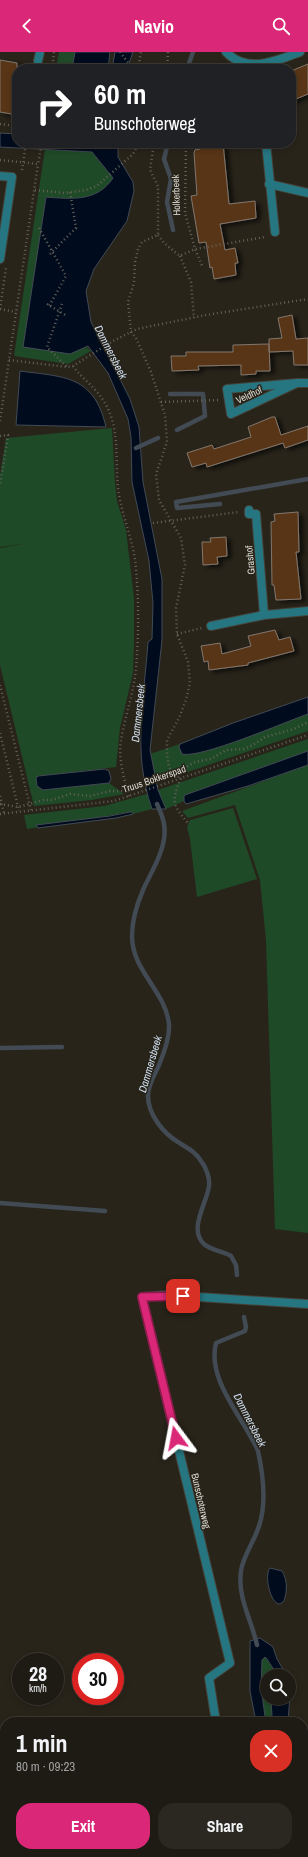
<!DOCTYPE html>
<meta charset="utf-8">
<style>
body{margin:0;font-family:"Archivo Narrow",sans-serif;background:#2b2822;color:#f1f3f6;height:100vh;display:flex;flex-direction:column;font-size:15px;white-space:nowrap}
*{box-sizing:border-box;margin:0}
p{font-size:13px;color:#a1a1a0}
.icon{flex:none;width:22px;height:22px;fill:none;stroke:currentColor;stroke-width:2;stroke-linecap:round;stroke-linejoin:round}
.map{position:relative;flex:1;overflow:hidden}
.panel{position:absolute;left:0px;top:1665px;width:308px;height:140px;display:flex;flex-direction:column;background:#1e1b14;border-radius:16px 16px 0 0;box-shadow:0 2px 6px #0003,0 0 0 1px #3c3934}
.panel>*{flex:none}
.top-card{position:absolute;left:12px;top:12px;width:284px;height:84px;border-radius:16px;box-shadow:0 2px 6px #0003,0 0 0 1px #3c3934;background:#202124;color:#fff;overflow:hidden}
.buttons{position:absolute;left:260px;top:1617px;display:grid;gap:8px}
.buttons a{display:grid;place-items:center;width:36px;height:36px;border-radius:50%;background:#1e1b14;box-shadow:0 2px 6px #0003,0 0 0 1px #3c3934;font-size:20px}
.speed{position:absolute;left:12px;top:1601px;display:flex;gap:8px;font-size:20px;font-weight:700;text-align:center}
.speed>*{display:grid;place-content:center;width:52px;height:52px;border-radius:50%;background:#1e1b14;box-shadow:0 2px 6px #0003,0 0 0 1px #3c3934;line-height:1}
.speed small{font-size:10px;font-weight:400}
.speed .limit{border:6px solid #d22;background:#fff;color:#111}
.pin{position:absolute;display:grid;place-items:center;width:34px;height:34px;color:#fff;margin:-17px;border-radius:8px;box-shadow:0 2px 6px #0006}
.me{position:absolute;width:44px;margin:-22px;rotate:347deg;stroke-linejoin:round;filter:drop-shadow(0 0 3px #0008)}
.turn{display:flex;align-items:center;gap:14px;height:84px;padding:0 16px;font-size:18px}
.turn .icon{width:52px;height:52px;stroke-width:2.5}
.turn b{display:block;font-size:28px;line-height:34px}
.round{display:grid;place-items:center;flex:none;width:42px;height:42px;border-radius:16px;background:#2b2822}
.headline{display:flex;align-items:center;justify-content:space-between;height:68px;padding:0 16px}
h1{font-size:24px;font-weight:700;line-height:30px}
.action{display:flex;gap:8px;margin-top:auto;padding:8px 16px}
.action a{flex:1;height:46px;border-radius:16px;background:#db2777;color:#fff;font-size:16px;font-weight:700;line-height:46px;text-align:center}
.action a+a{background:#2b2822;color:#f1f3f6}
header{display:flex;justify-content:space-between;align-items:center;height:52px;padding:0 16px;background:#db2777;color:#fff;font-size:18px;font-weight:700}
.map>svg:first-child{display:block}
</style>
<header><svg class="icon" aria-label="back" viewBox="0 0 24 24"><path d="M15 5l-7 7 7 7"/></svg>Navio<svg class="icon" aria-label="search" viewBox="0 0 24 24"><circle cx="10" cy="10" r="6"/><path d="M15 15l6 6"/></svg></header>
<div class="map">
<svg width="308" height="1805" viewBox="0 0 308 1805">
<defs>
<filter id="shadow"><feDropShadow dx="4.5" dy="2.5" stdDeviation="2" flood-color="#0009"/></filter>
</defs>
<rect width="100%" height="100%" fill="#28241a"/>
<path fill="#1f4a28" d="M59 0H75L72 17H56Z
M45 97 92 100 113 126C111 129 108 134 105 137 89 150 65 146 46 145L41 186 70 302 86 295 91 299 68 312 14 304Z
M112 376 115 430 117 449 126 478 134 546V590L133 621 120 676 116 715 38 724 36 726 37 734 43 738 109 731 124 742 92 748 34 754 0 613V496L22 492 0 495V424L6 386Z
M308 662V679L170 726 168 723 156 728 150 702 180 692 179 695 186 703 226 693Z
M308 687V699L185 743 184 744V749L166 757 158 738Z
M308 713V1181L275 1177 266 888 260 828 235 753 188 766 182 759Z
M147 742 152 757 133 762 132 760H130L27 777 24 763 104 754Z
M233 756 257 827 197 845 190 787 187 775 190 768Z
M265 1605 276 1621V1624H267V1646H271C272 1653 274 1662 269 1668H266C260 1654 259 1623 262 1608Z
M303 1682 308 1685V1742H303Z
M0 1796H5V1800L308 1799V1805H0Z"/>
<path fill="#000c1e" stroke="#424a54" d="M75 0H110L108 17H72Z
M115 0H133L127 17H112Z
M0 81 17 82V91H118V105L133 130 134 139 127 169 94 217 86 239 91 270 130 347 139 375 143 430 162 527V588L150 698 158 738 166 757H152C132 701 144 648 148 590L152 587 153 551 149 509 132 430 131 385 128 367 108 321 88 294 70 302 23 295 46 145C72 147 97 150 113 126L92 100 0 95Z
M20 319C64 325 94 323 106 375L16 373Z
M308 645V662C285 670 200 707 182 702L179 695 180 692 233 671Z
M308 699V713L248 734 186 752 184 749V744L185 743Z
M105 717 109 719 111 727 109 731 43 738 37 734 36 726 38 724Z
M130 760H132L133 762 116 766 38 776 36 773 110 764Z
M270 1516 282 1519C288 1529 287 1539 284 1549L280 1552C270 1552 264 1523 270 1516Z
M260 1586 273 1595 277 1607 287 1624H276V1621L267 1607 265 1605 262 1608 261 1636 265 1664 266 1668 272 1664 271 1646H289V1627L291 1630 288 1670H256L250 1639V1589Z"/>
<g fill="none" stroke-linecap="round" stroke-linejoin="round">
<path stroke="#424a54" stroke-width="4.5" d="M187 17 193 0
M168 91 164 107 171 127 167 150 173 178
M170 342H203L205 364 177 378
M136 396 158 386
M220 452 177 456 176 450 308 427
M157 752C160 759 163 765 164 772 168 795 152 818 143 838 137 852 132 869 132 884 132 919 165 938 169 972 170 984 164 1001 159 1013 155 1023 148 1032 148 1044 148 1062 163 1081 178 1090 187 1096 195 1099 201 1109 206 1115 210 1126 209 1134 207 1151 188 1177 204 1192 212 1199 223 1199 231 1204L236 1213 237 1223
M0 996 62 995
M0 1151 105 1159
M244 1265 246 1275 245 1279 216 1291C208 1322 233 1354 248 1380 251 1386 256 1393 258 1399 263 1422 267 1451 259 1474 254 1490 243 1504 241 1519 237 1545 252 1569 257 1593"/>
</g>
<path fill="#593617" stroke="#82766d" filter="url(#shadow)" d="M0 8 17 11V63L0 60Z
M308 12V42L291 49V19Z
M200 91H223L229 152 255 149 256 166 220 172 225 198 235 196 238 211H235L236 223 214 227 212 215 210 216 206 190 199 191 191 144 197 143 194 101 195 98 200 97Z
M292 263 296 287 308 286V313H294L293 299 269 300V287L282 286 278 266Z
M269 292 270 319H256V322L241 323V313L198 314 199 318 172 319 171 304H186V300H233V293Z
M272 365H275L281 383 308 374V388L285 396 283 391 207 415 206 411 192 415 187 401 212 393 214 397 251 385 248 375Z
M298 460 299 500H296L301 547 276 548 274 533H272L271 470 275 469 274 462Z
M226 485 227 504 217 505 218 512 203 513 202 490H211L210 486Z
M275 578 279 588 290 585 294 599 248 611V613L209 618 208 609 204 610 201 594 220 591 222 602 251 594 248 584Z"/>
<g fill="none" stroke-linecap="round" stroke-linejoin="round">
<defs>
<path id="street" d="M226 0C247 22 276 9 300 0
M38 9 40 0
M266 91 275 180
M0 124 12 125 0 207
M269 132 308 141
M297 331 231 362 227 337 297 331H308
M249 458V462H256L264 563
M211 574 264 563 308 559
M216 1670 209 1626 230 1611 142 1245 168 1243 308 1252"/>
<path id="secondary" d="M0 1774H5
M303 1777H308
M0 1791H5
M303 1794 308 1795"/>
</defs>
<use href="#street" stroke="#454138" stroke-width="10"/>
<use href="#secondary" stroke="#454138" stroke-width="10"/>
<path stroke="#646158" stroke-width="2.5" stroke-dasharray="1 3" stroke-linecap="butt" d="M120 0 133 17
M52 17 54 0
M138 17 141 0
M167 17 168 0
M0 72 17 74
M154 91 150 118 158 134V183L142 190 138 197 135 210 134 231 128 250 131 280 136 286 151 320 165 363 167 390 156 422 159 448 181 486 185 513 176 556 177 582 188 610 190 631 186 648 179 666 167 688V702L169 715 173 722 181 726C171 750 172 752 188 771
M186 91 185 161 195 197 203 216
M0 108 38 112 42 91
M22 118 26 91
M35 138 65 141 86 138 97 134 133 102 139 91
M39 176 66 224 48 256
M158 183 164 191 180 204 195 197 265 185
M50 202 76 176 70 140
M180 204 191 230 194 266
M47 252 67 264
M62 252 47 295 67 315
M0 257 6 216
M0 257 16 260
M9 308 67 315 73 314 113 289 137 277 206 263 308 247
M73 314C83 328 98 337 106 353 120 378 115 408 118 436 121 460 131 483 135 507 139 542 139 581 136 616 134 640 125 664 121 688 118 707 124 726 129 745
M161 350 218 348
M0 369 38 112
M0 384 8 383 0 433
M153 471 239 460
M177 582 202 576
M0 633 31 758
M0 681 19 759
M173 722 195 710 211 707 226 698 244 697 253 693 265 685 294 677 308 670
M0 744 4 761
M0 752 18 755 44 748H52L70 742 90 744 110 739H127
M0 762 114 749 308 683"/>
<use href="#street" stroke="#257680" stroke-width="8"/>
<use href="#secondary" stroke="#3ba1ad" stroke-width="8"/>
</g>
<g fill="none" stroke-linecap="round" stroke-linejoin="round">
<defs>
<path id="route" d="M176 1386 142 1245 183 1244"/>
</defs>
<use href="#route" stroke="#8e194d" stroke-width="10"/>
<use href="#route" stroke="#db2777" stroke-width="7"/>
</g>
<g text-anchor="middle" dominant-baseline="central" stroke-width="3" stroke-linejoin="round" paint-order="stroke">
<g font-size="10" fill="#dcdad3" stroke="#28241a">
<text transform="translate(176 143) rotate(-92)">Holkerbeek</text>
<text transform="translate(249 343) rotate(-25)">Veldhof</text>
<text transform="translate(250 508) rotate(-95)">Grashof</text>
<text transform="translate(154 727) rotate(-19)">Truus Bokkerspad</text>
<text transform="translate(201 1449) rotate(77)">Bunschoterweg</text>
</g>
<g font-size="11" font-style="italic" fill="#cfdeef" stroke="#28241a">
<text transform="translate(111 300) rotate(63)">Dammersbeek</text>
<text transform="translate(138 661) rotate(-84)">Dammersbeek</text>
<text transform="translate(150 1012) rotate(-74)">Dammersbeek</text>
<text transform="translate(250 1368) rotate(63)">Dammersbeek</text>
</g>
</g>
</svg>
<div class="buttons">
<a><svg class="icon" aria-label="search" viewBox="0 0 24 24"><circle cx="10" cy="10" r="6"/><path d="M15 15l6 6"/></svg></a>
</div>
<div class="speed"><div>28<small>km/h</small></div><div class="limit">30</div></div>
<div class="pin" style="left:183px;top:1244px;background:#d93025"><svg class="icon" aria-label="arrive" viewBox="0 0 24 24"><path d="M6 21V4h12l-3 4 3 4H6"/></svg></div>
<svg class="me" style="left:176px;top:1386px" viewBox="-20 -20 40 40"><path d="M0-17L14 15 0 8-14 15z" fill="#db2777" stroke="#fff" stroke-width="4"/></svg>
<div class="top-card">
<div class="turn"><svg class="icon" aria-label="right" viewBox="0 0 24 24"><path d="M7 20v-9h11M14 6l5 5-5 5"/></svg><div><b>60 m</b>Bunschoterweg</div></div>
</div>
<section class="panel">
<div class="headline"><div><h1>1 min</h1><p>80 m · 09:23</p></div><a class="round" style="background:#d93025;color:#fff"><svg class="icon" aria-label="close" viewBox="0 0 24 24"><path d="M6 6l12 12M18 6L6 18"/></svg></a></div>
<div class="action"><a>Exit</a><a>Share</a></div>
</section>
</div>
